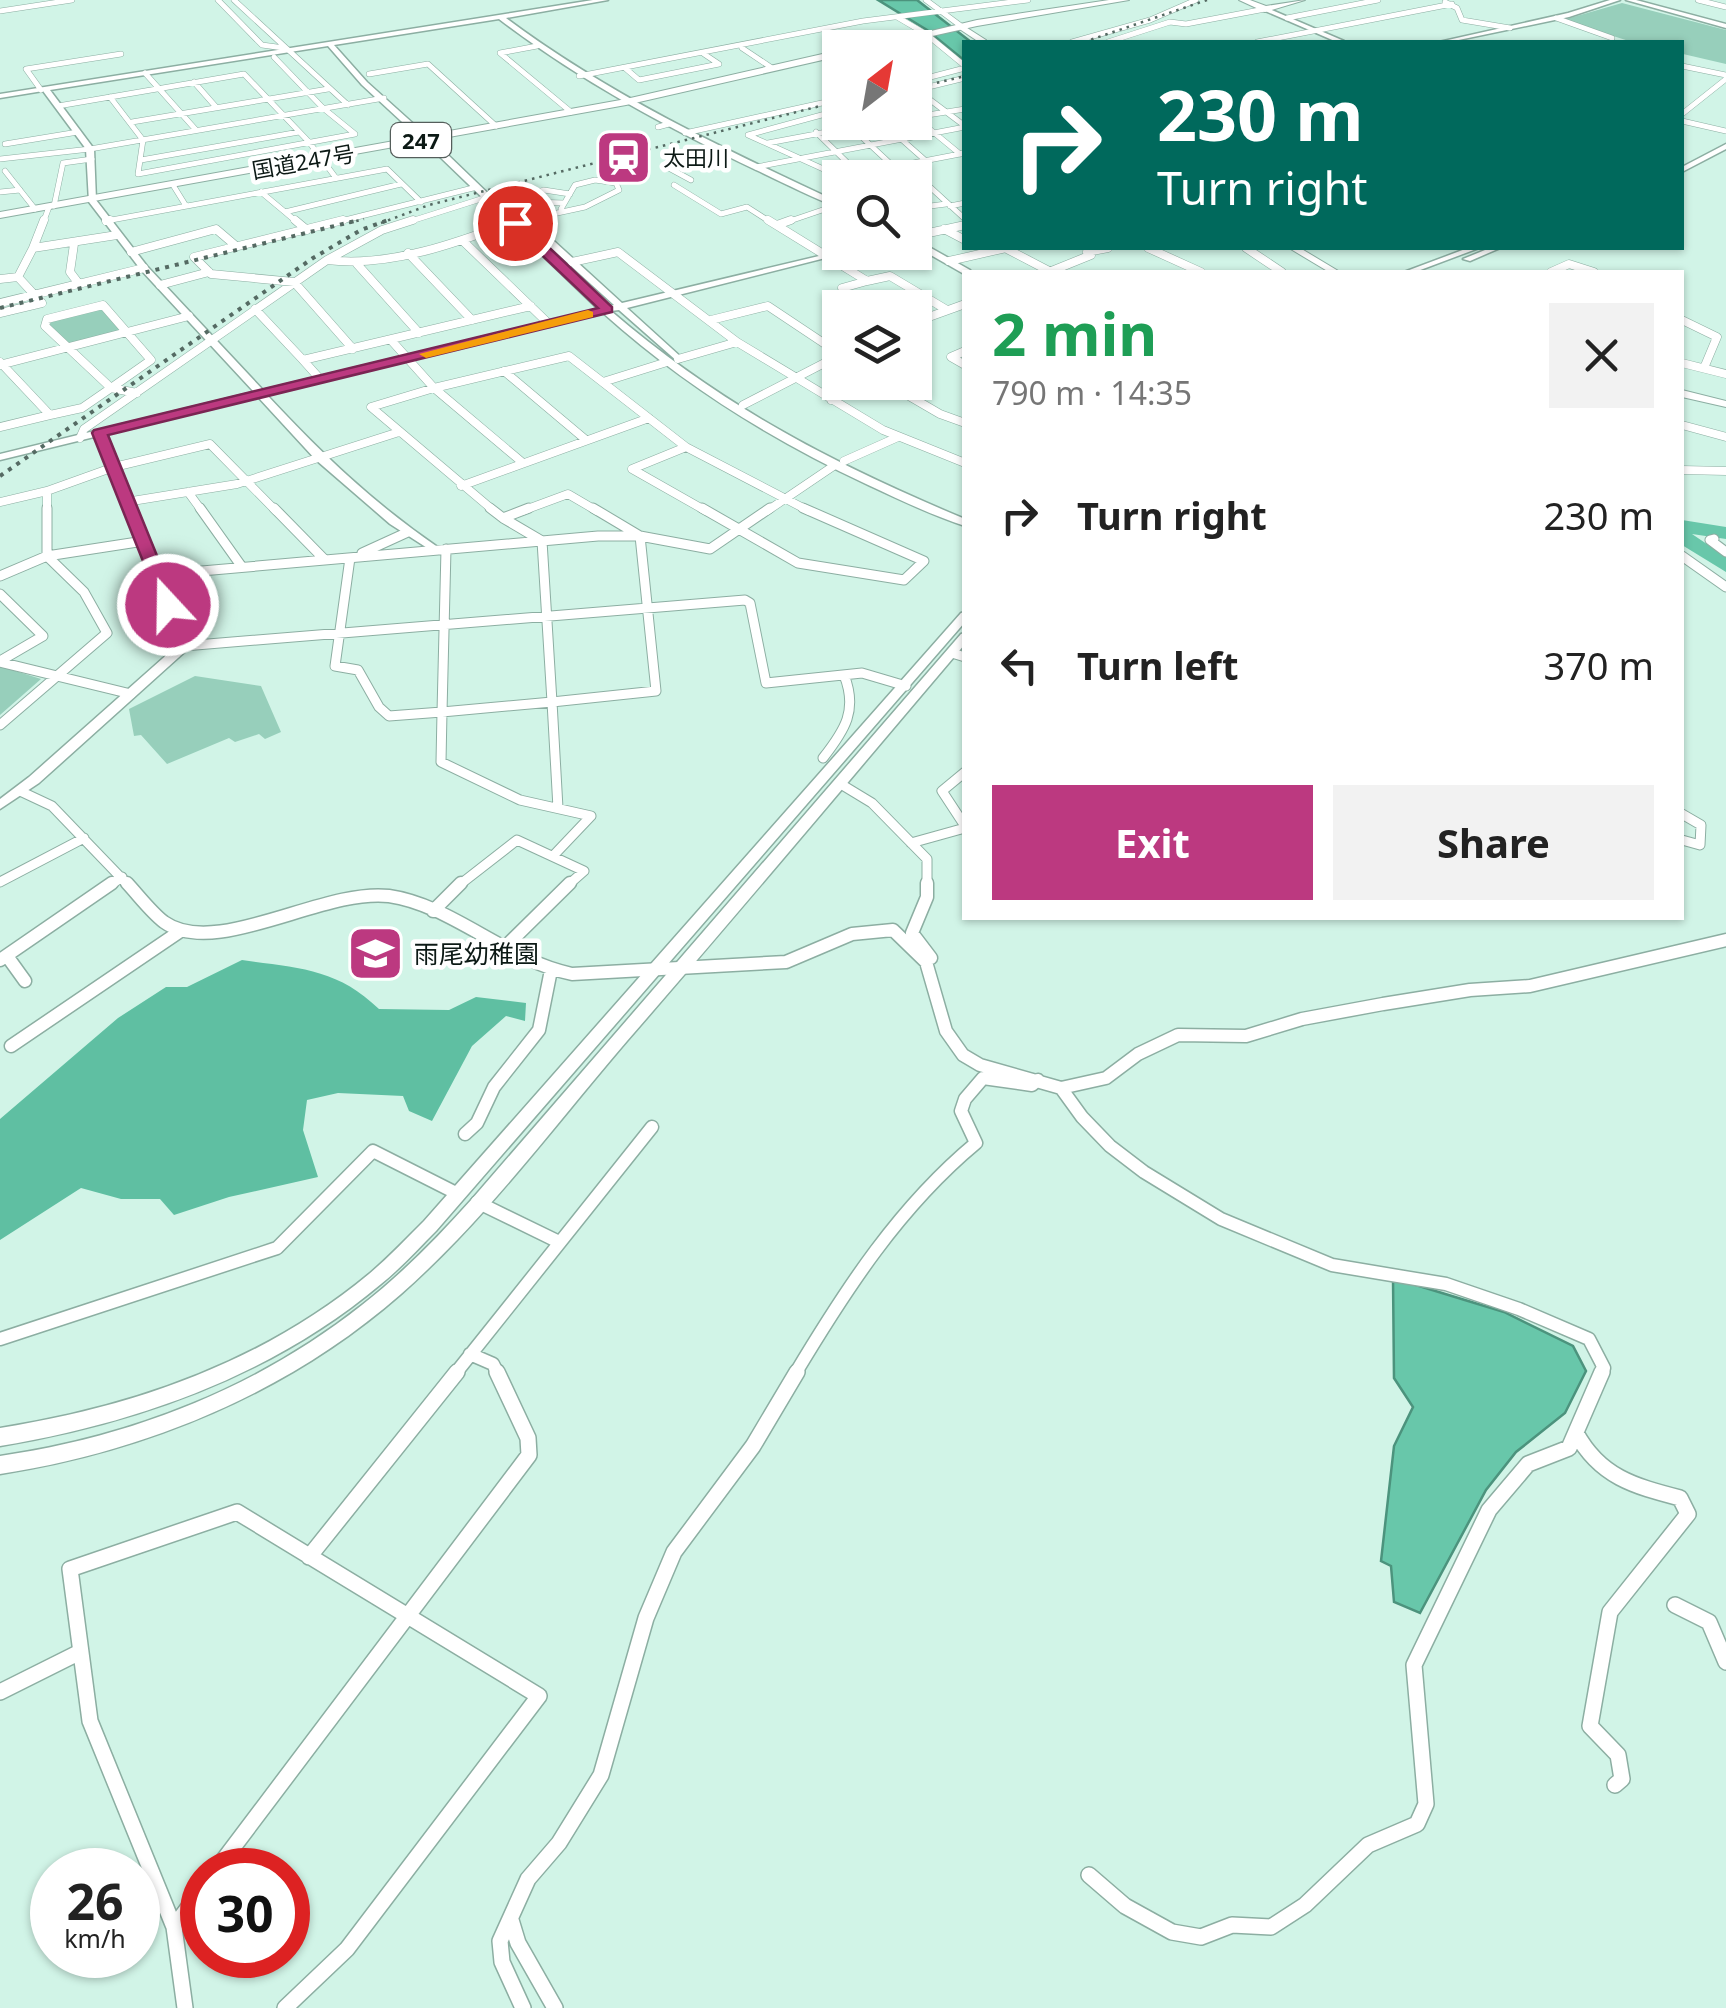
<!DOCTYPE html>
<meta charset="utf-8">
<style>
body{margin:0;font-family:"Noto Sans","Noto Sans JP",sans-serif;background:#f2f2f2;color:#222;height:100vh;display:flex;flex-direction:column;font-size:38px;white-space:nowrap}
*{box-sizing:border-box;margin:0}
p{font-size:32px;color:#767676}
.icon{flex:none;width:55px;height:55px;fill:none;stroke:currentColor;stroke-width:2;stroke-linecap:round;stroke-linejoin:round}
.map{position:relative;flex:1;overflow:hidden}
.details{position:absolute;left:962px;top:270px;width:722px;height:650px;display:flex;flex-direction:column;background:#fff;border-radius:0px;box-shadow:0 2px 8px #0004}
.details>*{flex:none}
.top-card{position:absolute;left:962px;top:40px;width:722px;height:210px;border-radius:0px;box-shadow:0 2px 8px #0004;background:#00695c;color:#fff;overflow:hidden}
.needle{width:65px;rotate:31deg}
.fabs{position:absolute;left:822px;top:30px;display:grid;gap:20px}
.fabs a{display:grid;place-items:center;width:110px;height:110px;border-radius:0px;background:#fff;box-shadow:0 2px 8px #0004;font-size:50px}
.speed{position:absolute;left:30px;top:1848px;display:flex;gap:20px;font-size:50px;font-weight:700;text-align:center}
.speed>*{display:grid;place-content:center;width:130px;height:130px;border-radius:50%;background:#fff;box-shadow:0 2px 8px #0004;line-height:1}
.speed small{font-size:25px;font-weight:400}
.speed .limit{border:15px solid #d22;background:#fff;color:#111}
.pin{position:absolute;display:grid;place-items:center;width:85px;height:85px;color:#fff;margin:-42px;border:5px solid #fff;border-radius:50%;box-shadow:0 2px 10px #0007}
.me{position:absolute;width:110px;margin:-55px;rotate:339deg;stroke-linejoin:round;filter:drop-shadow(0 0 8px #0008)}
.turn{display:flex;align-items:center;gap:35px;height:210px;padding:0 30px;font-size:45px}
.turn .icon{width:130px;height:130px;stroke-width:2.5}
.turn b{display:block;font-size:70px;line-height:85px}
.round{display:grid;place-items:center;flex:none;width:105px;height:105px;border-radius:0px;background:#f2f2f2}
.head{display:flex;align-items:center;justify-content:space-between;height:170px;padding:0 30px}
h1{font-size:60px;font-weight:700;line-height:75px;color:#1e9e55}
.primary-button{display:flex;gap:20px;margin-top:auto;padding:20px 30px}
.primary-button a{flex:1;height:115px;border-radius:0px;background:#bc3980;color:#fff;font-size:40px;font-weight:700;line-height:115px;text-align:center}
.primary-button a+a{background:#f2f2f2;color:#222}
ul{padding:0;list-style:none}
li{display:flex;align-items:center;gap:30px;height:150px;padding:0 30px}
li div{flex:1}
li b{display:block;font-size:38px}
li em{font-style:normal}
.map>svg:first-child{display:block}
</style>
<div class="map">
<svg width="1726" height="2008" viewBox="0 0 1726 2008">
<rect width="100%" height="100%" fill="#d1f4e7"/>
<path fill="#97cfbb" d="M1622 3 1726 30V64L1683 54 1682 42H1632L1563 20Z
M100 308 120 330 68 344 49 326 53 319Z
M0 666 41 679 0 715Z
M195 676 261 686 281 732 265 739 259 734 235 742 229 738 167 764 141 735 134 736 129 709Z"/>
<path fill="#5fbfa2" d="M242 960C298 968 337 968 379 1009L449 1010 476 997 526 1003 525 1021 506 1016 472 1046 432 1121 409 1111 403 1096 338 1093 307 1100 303 1130 318 1177 229 1197 174 1215 160 1199H121L81 1188 0 1240V1119L118 1018 166 987H187Z"/>
<path fill="#68c7aa" stroke="#4c937d" stroke-width="2.5" d="M878 0H917L971 42H965V61L927 30Z
M1393 1278 1504 1312 1573 1346 1586 1371 1565 1413 1516 1452 1486 1490 1420 1613 1394 1602 1391 1566 1381 1561 1394 1446 1413 1407 1394 1378Z"/>
<g fill="none" stroke-linecap="round" stroke-linejoin="round">
<path fill="#68c7aa" fill-rule="evenodd" d="M1682 520 1726 527V539L1692 534 1726 557V572L1682 545Z"/>
<defs>
<path id="minor-far4" d="M218 0 262 45 284 48
M234 0 348 105
M926 0 961 26
M1698 0 1726 7
M1445 2 1457 8 1462 20 1510 28
M0 11 72 0
M897 17 926 34 965 66
M1287 18 1378 0
M1556 18 1612 38 1611 42
M1072 42 1150 20 1196 0
M1108 42 1170 22 1186 24 1265 9
M1257 42 1452 4
M537 46 500 53 571 112
M742 48 772 68
M1682 66 1726 75
M625 68 639 80 719 64 704 54
M145 73 196 130
M369 74 428 64 496 126
M579 76 863 21 1028 0
M915 81 965 68
M194 82 216 107
M41 90 26 69 121 54
M916 90 965 78
M917 90 965 126
M110 97 143 140 138 174 355 134 323 108 274 57
M58 106 244 74 309 142 336 178
M840 110 748 135 841 177 965 153
M1682 114 1726 79
M915 117 960 154
M915 117 965 109
M1682 121 1726 131
M132 122 328 89
M882 122 926 161
M658 127 669 124
M851 127 894 167
M816 132 859 174
M685 133 840 99
M768 143 880 122
M5 144 78 132
M0 159 90 149 384 98
M141 160 299 132
M906 165 965 219
M756 167 965 127
M5 171 35 209
M691 180 667 167 723 152
M173 185 186 206
M674 185 721 214 747 207 772 223
M0 192 20 190
M261 192 285 212
M564 203 531 202 524 196 544 190 570 194
M54 206 63 163 92 159
M950 206 965 203
M915 208 946 204
M106 221 387 169 421 202
M43 223 49 207
M298 223 285 212 401 184
M333 223 477 187
M405 223 487 197
M511 223 585 207 619 190 616 183 595 180 575 185 561 209
M784 223 837 205"/>
<path id="minor-far3" d="M295 220 307 230
M343 220 194 257 211 274 294 282 353 349
M768 220 867 281 842 288 873 308
M106 221 110 220
M777 225 791 220
M944 229 965 240
M915 236 965 225
M463 241 549 324
M74 244 70 272 79 284
M33 248 44 220
M1005 248 1051 272
M1148 248 1201 272
M1246 248 1282 272
M131 252 216 229 236 246
M408 253 472 320
M327 260 382 230 413 220
M949 261 1006 248
M572 262 618 252 737 342 678 359
M357 264 419 333
M1049 272 1091 255 1087 252 1108 248
M1551 272 1569 264 1594 272
M18 277 33 248 117 235
M0 279 18 277
M867 281 890 276 947 310
M160 285 209 272
M0 303 144 268
M103 305 151 360 111 388 45 326 47 319Z
M255 309 303 360
M0 313 42 303 18 277
M711 320 768 306 840 354
M1682 320 1717 337 1704 368
M915 322 965 304
M391 340 434 388 569 356 686 447
M737 342 883 430 965 463
M965 351 951 357 965 365
M0 362 50 415 0 427
M1682 363 1726 374
M0 365 189 316
M504 371 586 440
M320 379 303 360 531 306
M603 382 667 362
M885 382 940 414 965 423
M111 388 137 393
M831 400 876 382
M743 405 840 355
M50 415 82 408 111 388
M1682 425 1726 437
M99 433 130 511
M80 438 84 429 327 260C390 268 459 242 518 220
M686 447 809 511
M686 447 632 469 706 511
M844 461 898 437
M1682 470 1726 471
M461 486 649 418
M47 491V511
M188 492 202 511
M0 502 47 491 114 467 210 444 276 511
M126 502 237 484 399 432
M494 511 371 407 434 388 523 463
M522 511 568 494 597 511
M767 511 835 465"/>
<path id="minor-far2" d="M129 508 184 646 745 600 750 603 766 683 862 673 906 686
M200 508 242 567
M274 508 324 559
M490 508 503 518
M529 508 503 518 542 541 552 702
M702 508 798 563 904 580 924 561 803 508
M1714 539 1710 540 1726 552
M446 549 442 712 552 702
M362 553 408 532
M1682 556 1726 587
M350 558 335 666 358 670 379 707 389 716 442 712 441 762 520 800 591 816 553 856
M156 575 598 536H640L710 549 770 508
M0 576 47 556 144 541
M0 594 43 636 0 661
M952 653 965 657
M0 662 131 694
M552 702 558 808
M552 702 656 691 640 536 593 508
M0 725 107 633 84 592 47 556V508
M823 758C845 730 858 710 844 675
M965 772 942 791 965 826
M839 783 872 803 927 859V886
M20 791 52 806 129 886
M1682 814 1701 825 1700 845 1682 840
M911 843 965 828
M0 882 84 838
M109 886 122 877
M458 886 517 840 584 871 567 886"/>
<path id="minor-far1" d="M127 883C139 896 151 912 164 922 216 959 323 888 389 896 452 905 505 960 572 974L786 962 852 934 893 930 926 962 946 1031 963 1055 980 1065 1061 1088 1106 1078 1138 1054 1178 1035 1246 1036 1302 1019 1383 1004 1470 990 1530 986 1726 940
M927 883V897L912 933 931 958
M433 911 461 883
M502 950 570 883
M7 956 25 981
M0 960 112 883
M11 1046 179 932
M1061 1088 1082 1117 1110 1146 1144 1172 1221 1219 1332 1265 1446 1284 1519 1309 1589 1339 1604 1368 1601 1374
M465 1134 477 1123 494 1087 539 1030 551 970
M477 1202 559 1242
M0 1339 277 1248 373 1151 458 1194
M470 1354 493 1364 498 1374
M455 1374 652 1127
M795 1374C846 1289 899 1207 976 1143L961 1111 965 1099 983 1078 1032 1085 1038 1080"/>
<path id="minor" d="M1576 1433C1600 1477 1634 1486 1680 1498L1688 1514 1610 1612 1590 1726 1618 1755 1622 1779 1615 1785
M309 1557 457 1372
M1675 1605 1709 1622 1726 1662
M0 1692 80 1652
M216 1870 529 1455 528 1438 497 1372
M1089 1875 1125 1906 1172 1932 1201 1937 1232 1925 1271 1927 1305 1905 1368 1845 1417 1824 1426 1804 1414 1665 1489 1510 1528 1464 1569 1448 1602 1372
M511 1920 518 1943 555 2008
M174 1927 202 1889
M185 2008 174 1927 90 1721 70 1569 237 1512 539 1696 347 1949 285 2008
M523 2008 502 1962 500 1941 528 1879 559 1843 601 1775 646 1618 674 1552 753 1446 797 1372"/>
<path id="tertiary" d="M593 0H608L506 18C609 95 724 149 840 203V208C812 198 784 183 756 170 666 127 579 80 499 19L334 45 367 82 446 153 606 307 614 305 548 245V241H554L622 303 840 251 849 252 627 308 681 357V361L678 362 619 310 611 311C720 405 833 464 965 519V526C931 515 898 499 866 484 770 439 682 384 603 313L267 395C321 453 373 503 439 548V552L435 553 390 524 316 460 258 397 0 460V454L254 392 141 270 89 202 86 149 43 91 0 98V94ZM328 46 362 85 440 157 598 309 263 390 147 266 96 200 94 149 50 90Z
M1610 0H1620L1569 17 1449 42H1439L1568 13Z
M1626 0H1636L1726 24V28Z
M1265 7 1344 41 1345 42H1337L1263 10Z
M1726 144V149L1682 172V167Z
M915 239 970 270 971 272 964 274 915 246Z
M1468 248H1479L1415 272H1404Z
M1490 248H1500L1470 261 1463 259Z
M965 612V622L436 1231C418 1249 401 1268 381 1284 273 1375 138 1423 0 1446V1428C134 1407 263 1362 369 1274 388 1258 406 1239 424 1221L961 613Z
M965 633V644C852 777 741 910 627 1041 554 1126 485 1220 401 1294 288 1393 147 1451 0 1474V1456C132 1437 257 1388 362 1305 402 1274 438 1237 472 1199L961 634Z
M184 642 188 643V649L39 783 0 809V799L29 777 180 643Z"/>
<path id="secondary" d="M961 24 986 40 987 42H979L958 28Z
M1289 248H1300L1340 272H1329Z
M1682 390 1726 401V407L1682 397Z"/>
<path id="trunk" d="M1109 0H1129L977 26 878 48H860L977 20Z
M1239 0H1250L1266 6 1305 0 1265 12Z
M840 50V56L626 105 0 218V212L626 99Z"/>
</defs>
<use href="#minor-far4" stroke="#8caea2" stroke-width="6"/>
<use href="#minor-far3" stroke="#8caea2" stroke-width="9"/>
<use href="#minor-far2" stroke="#8caea2" stroke-width="11"/>
<use href="#minor-far1" stroke="#8caea2" stroke-width="15"/>
<use href="#minor" stroke="#8caea2" stroke-width="18"/>
<use href="#tertiary" stroke="#8caea2" stroke-width="3"/>
<use href="#secondary" stroke="#8caea2" stroke-width="2"/>
<use href="#trunk" stroke="#8caea2" stroke-width="2"/>
<use href="#minor-far4" stroke="#fff" stroke-width="5"/>
<use href="#minor-far3" stroke="#fff" stroke-width="8"/>
<use href="#minor-far2" stroke="#fff" stroke-width="9"/>
<use href="#minor-far1" stroke="#fff" stroke-width="12"/>
<use href="#minor" stroke="#fff" stroke-width="15"/>
<use href="#tertiary" fill="#fff" fill-rule="evenodd"/>
<use href="#secondary" fill="#fff" fill-rule="evenodd"/>
<use href="#trunk" fill="#fff" fill-rule="evenodd"/>
<path stroke="#556a63" stroke-width="2.5" stroke-dasharray="2.5 5" stroke-linecap="butt" d="M1084 42 1207 0
M915 88 965 76
M349 223 364 219
M381 223 429 205 840 101"/>
<path stroke="#556a63" stroke-width="4" stroke-dasharray="4 6" stroke-linecap="butt" d="M0 308 359 220
M0 476 313 258 361 230 388 220"/>
</g>
<path fill="#bc3980" stroke="#7a2553" stroke-width="2.5" d="M511 220H520L612 307V312L108 435 177 605 162 609 92 433 94 430 598 308 511 226Z"/>
<path fill="#f59e0b" d="M588 310 593 312V317L426 358 419 354Z"/>
<defs>
<symbol id="station-square" viewBox="-11 -11 22 22"><rect x="-9" y="-9" width="18" height="18" rx="4" fill="#bc3980" stroke="#fff"/><path d="M-3-6H3Q5-6 5-4V2Q5 4 3 4L4.5 6H3L1.5 4h-3L-3 6H-4.5L-3 4Q-5 4-5 2V-4Q-5-6-3-6ZM-3.5-4v3h7v-3ZM-3.5 1v1.5H-2V1ZM2 1v1.5H3.5V1Z" fill="#fff"/></symbol>
<symbol id="school-square" viewBox="-11 -11 22 22"><rect x="-9" y="-9" width="18" height="18" rx="4" fill="#bc3980" stroke="#fff"/><path d="M0-5L7-2L0 1L-7-2ZM-4 1L0 2.5L4 1V4Q0 6-4 4Z" fill="#fff"/></symbol>
</defs>
<g fill-rule="evenodd">
<use href="#station-square" x="592" y="126" width="63" height="63"/>
<use href="#school-square" x="344" y="922" width="63" height="63"/>
</g>
<g text-anchor="middle" dominant-baseline="central" stroke-width="9" stroke-linejoin="round" paint-order="stroke">
<rect fill="#fff" stroke="#555e5b" stroke-width="2.5" x="391" y="123" width="60" height="34" rx="8"/>
<g font-size="22" font-weight="bold" fill="#0c1915">
<text x="421" y="140">247</text>
</g>
<g font-size="22" fill="#0c1915" stroke="#fff" text-anchor="start">
<text x="663" y="157">太田川</text>
</g>
<g font-size="22" fill="#0c1915" stroke="#fff">
<text transform="translate(303 161) rotate(-10)">国道247号</text>
</g>
<g font-size="25" fill="#0c1915" stroke="#fff" text-anchor="start">
<text x="414" y="953">雨尾幼稚園</text>
</g>
</g>
</svg>
<div class="fabs">
<a><svg class="needle" viewBox="-14 -14 28 28"><path d="M0-13l5 13h-10z" fill="#e53935"/><path d="M0 13l5-13h-10z" fill="#767676"/></svg></a>
<a><svg class="icon" aria-label="search" viewBox="0 0 24 24"><circle cx="10" cy="10" r="6"/><path d="M15 15l6 6"/></svg></a>
<a><svg class="icon" aria-label="layers" viewBox="0 0 24 24"><path d="M12 4l9 5-9 5-9-5zM3 14l9 5 9-5"/></svg></a>
</div>
<div class="speed"><div>26<small>km/h</small></div><div class="limit">30</div></div>
<div class="pin" style="left:515px;top:223px;background:#d93025"><svg class="icon" aria-label="arrive" viewBox="0 0 24 24"><path d="M6 21V4h12l-3 4 3 4H6"/></svg></div>
<svg class="me" style="left:168px;top:605px" viewBox="-20 -20 40 40"><circle r="17" fill="#bc3980" stroke="#fff" stroke-width="3"/><path d="M0-11L8 9 0 5-8 9z" fill="#fff"/></svg>
<div class="top-card">
<div class="turn"><svg class="icon" aria-label="right" viewBox="0 0 24 24"><path d="M7 20v-9h11M14 6l5 5-5 5"/></svg><div><b>230 m</b>Turn right</div></div>
</div>
<section class="details">
<div class="head"><div><h1>2 min</h1><p>790 m · 14:35</p></div><a class="round"><svg class="icon" aria-label="close" viewBox="0 0 24 24"><path d="M6 6l12 12M18 6L6 18"/></svg></a></div>
<ul>
<li><svg class="icon" aria-label="right" viewBox="0 0 24 24"><path d="M7 20v-9h11M14 6l5 5-5 5"/></svg><div><b>Turn right</b></div><em>230 m</em></li>
<li><svg class="icon" aria-label="left" viewBox="0 0 24 24"><path d="M17 20v-9H6M10 6l-5 5 5 5"/></svg><div><b>Turn left</b></div><em>370 m</em></li>
</ul>
<div class="primary-button"><a>Exit</a><a>Share</a></div>
</section>
</div>
